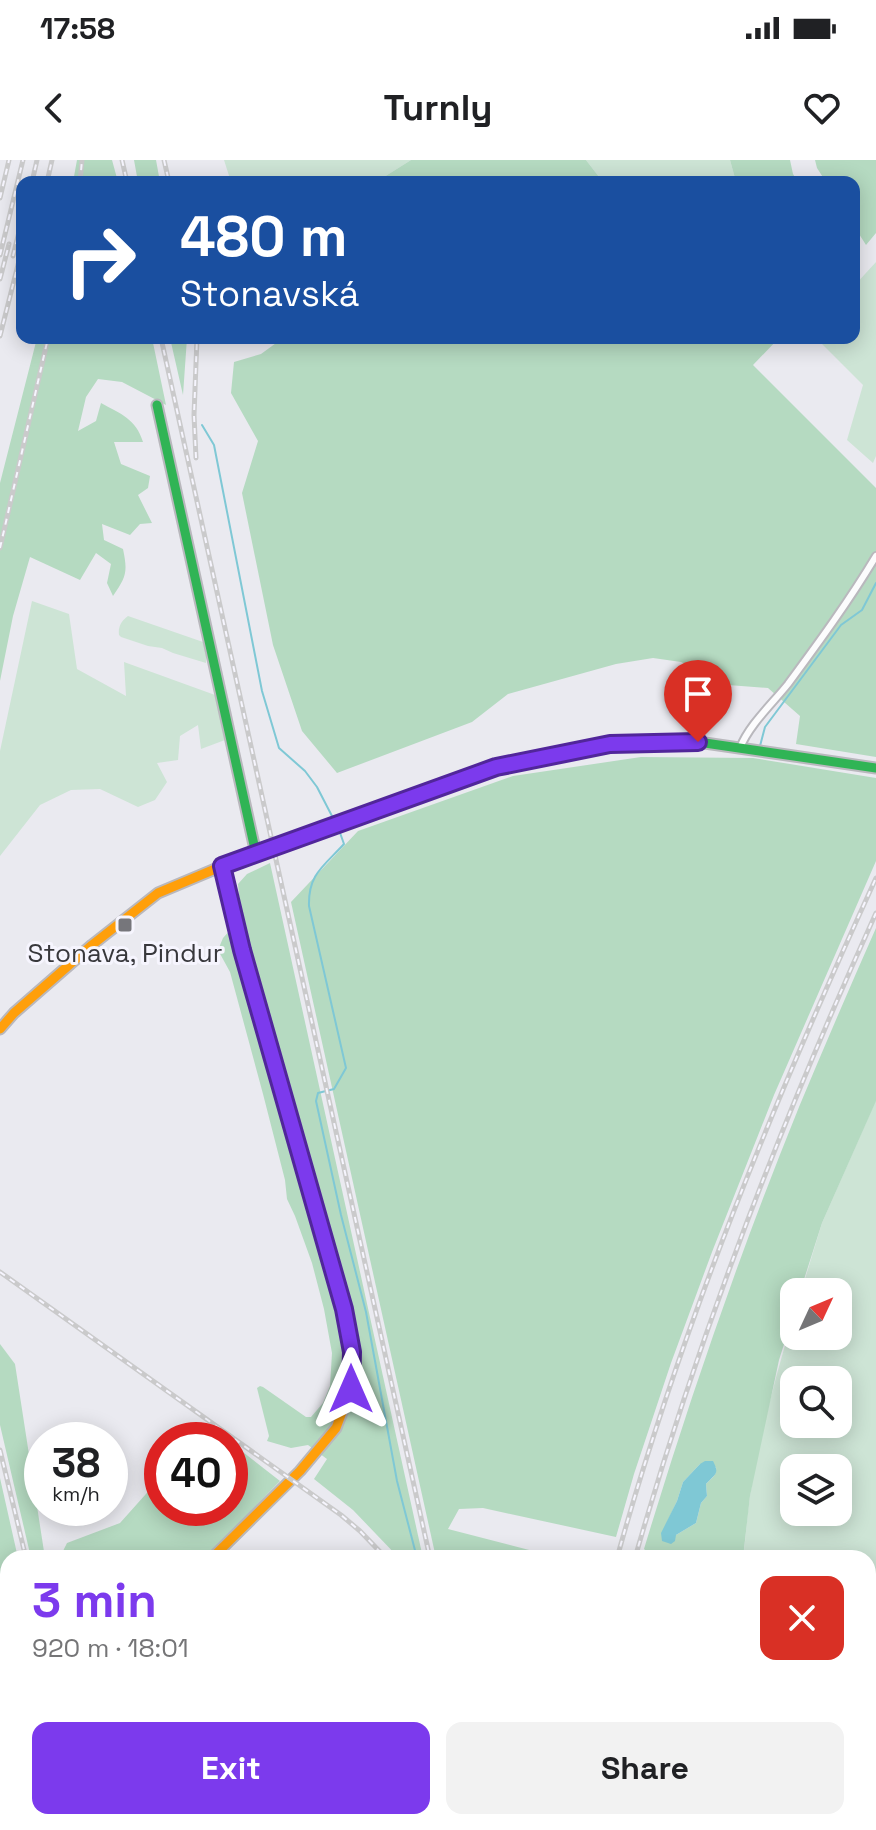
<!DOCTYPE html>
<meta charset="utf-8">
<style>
body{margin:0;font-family:"Space Grotesk",sans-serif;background:#f2f2f2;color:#202124;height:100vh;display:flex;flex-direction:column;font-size:30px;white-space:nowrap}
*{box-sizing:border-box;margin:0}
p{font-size:26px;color:#757577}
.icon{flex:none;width:44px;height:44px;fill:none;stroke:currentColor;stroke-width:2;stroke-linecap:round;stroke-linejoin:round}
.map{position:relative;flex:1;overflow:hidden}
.panel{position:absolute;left:0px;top:1390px;width:876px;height:280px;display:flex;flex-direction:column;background:#fff;border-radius:24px 24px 0 0;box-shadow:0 4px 20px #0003}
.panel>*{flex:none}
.banner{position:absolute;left:16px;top:16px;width:844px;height:168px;border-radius:16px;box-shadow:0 4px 20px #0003;background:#1a4fa0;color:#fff;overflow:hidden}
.needle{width:52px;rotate:46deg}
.controls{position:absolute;left:780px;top:1118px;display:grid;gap:16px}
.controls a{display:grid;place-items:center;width:72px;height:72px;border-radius:16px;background:#fff;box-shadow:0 4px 20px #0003;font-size:40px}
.speed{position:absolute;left:24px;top:1262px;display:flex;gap:16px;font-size:40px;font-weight:700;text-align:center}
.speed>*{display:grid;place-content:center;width:104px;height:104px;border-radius:50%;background:#fff;box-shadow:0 4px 20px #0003;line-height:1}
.speed small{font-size:20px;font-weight:400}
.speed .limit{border:12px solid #d22;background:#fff;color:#111}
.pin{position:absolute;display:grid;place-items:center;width:68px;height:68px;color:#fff;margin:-82px -34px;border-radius:50% 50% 50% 0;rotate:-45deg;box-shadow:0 0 8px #0007}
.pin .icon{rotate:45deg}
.me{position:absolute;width:88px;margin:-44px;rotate:0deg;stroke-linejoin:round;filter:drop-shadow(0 0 6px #0008)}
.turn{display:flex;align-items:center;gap:28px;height:168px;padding:0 32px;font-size:36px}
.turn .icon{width:104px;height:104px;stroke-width:2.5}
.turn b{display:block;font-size:56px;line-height:68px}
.round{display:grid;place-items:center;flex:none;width:84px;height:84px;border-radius:16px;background:#f2f2f2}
.overview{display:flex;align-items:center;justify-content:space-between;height:136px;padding:0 32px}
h1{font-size:48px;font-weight:600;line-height:60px;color:#7c3aed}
.button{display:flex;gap:16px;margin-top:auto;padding:16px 32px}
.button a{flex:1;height:92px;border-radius:16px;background:#7c3aed;color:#fff;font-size:32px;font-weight:600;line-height:92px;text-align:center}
.button a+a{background:#f2f2f2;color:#202124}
.status{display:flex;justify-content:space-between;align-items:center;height:56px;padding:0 40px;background:#fff;direction:ltr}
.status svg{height:22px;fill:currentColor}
header{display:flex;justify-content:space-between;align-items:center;height:104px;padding:0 32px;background:#fff;font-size:36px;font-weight:600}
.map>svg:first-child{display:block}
</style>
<div class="status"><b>17:58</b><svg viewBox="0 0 49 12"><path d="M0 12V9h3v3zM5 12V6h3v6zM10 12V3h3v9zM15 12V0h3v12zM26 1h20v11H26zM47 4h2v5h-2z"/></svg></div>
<header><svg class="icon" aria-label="back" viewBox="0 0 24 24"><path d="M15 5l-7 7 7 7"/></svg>Turnly<svg class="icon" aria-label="heart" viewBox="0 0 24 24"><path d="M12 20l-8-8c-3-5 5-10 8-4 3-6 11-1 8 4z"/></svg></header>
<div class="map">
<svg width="876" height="1670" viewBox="0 0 876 1670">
<rect width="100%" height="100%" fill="#eaeaf0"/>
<path fill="#cde4d5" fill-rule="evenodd" d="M224 0H411L376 22H231Z
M586 0H730L736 22H603Z
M876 102V296L873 303 847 280 863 225 816 178H854V126Z
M32 441 69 454 77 509 126 536 124 502 215 535 225 580 201 589 198 565 180 576 178 600 157 603 167 622 155 640 138 647 100 629 71 630 40 645 0 696V591Z
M128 456 203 482 206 491V503L173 493 162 488 148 486 121 477 119 475C118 467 121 461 128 456Z
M876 940V1456L868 1450V1398H743C746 1377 747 1356 750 1336 760 1275 776 1214 794 1155V1176H838V1132H801L822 1063ZM794 1220H838V1264H794ZM794 1308H838V1352H794Z
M868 1482 876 1489V1547L868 1537Z
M8 1521V1590L0 1594V1524Z"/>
<path fill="#b5dac1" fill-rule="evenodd" d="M77 0H112L118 22H73Z
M134 0H156L160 22H138Z
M411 0H586L603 22H376Z
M730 0H790L793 14 798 22H736Z
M815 0H876V73L866 85 854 66V22H826L817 8Z
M37 178H152L166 245 122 222 98 219 86 237 78 271 96 261 101 243C121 254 136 259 143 282H114L121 304 150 316 148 328 138 335 152 363 140 364 130 375 102 364 104 380 123 389C128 413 126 417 113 436L107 423 111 404 96 393 80 420 30 397 13 456 0 521V323Z
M170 178H187L183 235Z
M283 178H779L753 205 876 328V597L796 584 800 556 768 528 728 525 681 502 653 498 616 504 508 534 472 562 337 613 302 571 273 485 242 333 258 281 231 233 234 202 261 194Z
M641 597 753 598 876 618V701L774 935 712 1092 671 1203 634 1314 616 1377 483 1348 459 1349 448 1369 560 1398H436L291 742 358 671 513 616Z
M270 703 423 1398H399L353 1350 314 1319 327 1299 308 1285 291 1288 267 1281 269 1276 257 1228 260 1226 263 1227 306 1257H311L323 1243 330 1226 332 1193 324 1149 312 1103 295 1056 287 1039 285 1020 263 934 230 812 218 790 223 778 241 758 238 724 247 714Z
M876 768V941L822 1063 800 1132H794V1153L779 1200 750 1336 743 1398H678L647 1392 644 1389C689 1240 740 1092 799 947 824 887 850 827 876 768ZM700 1304 716 1307C717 1316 712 1317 706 1324L707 1336 701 1343 696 1363 676 1375 662 1373 677 1341 683 1322Z
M0 1184 15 1204 45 1398H31L0 1265Z
M230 1282 280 1321 205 1398H62L61 1395 67 1383 120 1363 162 1316V1348H230Z
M0 1318 18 1398H8V1481L0 1483Z
M8 1590V1662H76L78 1670H0V1595Z
M426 1662H481L483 1670H429Z
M494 1662H548L546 1670H496Z
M579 1662H624L623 1670H578Z"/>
<path fill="#7fc8d5" d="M705 1301H713C720 1314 715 1314 706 1324L707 1336 701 1343 696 1363 676 1375 675 1381 671 1384 662 1381 661 1373 677 1341 683 1322 700 1304Z"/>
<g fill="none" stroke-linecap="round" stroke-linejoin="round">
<path stroke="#7fc8d5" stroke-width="2" d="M202 265 214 285 262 531 279 588 305 611 317 627 333 658
M760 586 765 567 841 465 862 450 876 423
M339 670 344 684C324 706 308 714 309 746L346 908 334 929 318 933 316 941 341 1055 366 1152 397 1321 417 1398
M615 1670 617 1662"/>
<defs>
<path id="street" d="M740 588C749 565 772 544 788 524 819 482 849 441 876 396
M122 1662 124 1670"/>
<path id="fast" d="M157 245 256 694
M222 706 242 790 344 1149 352 1195
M220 707 496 607 610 584 698 582 876 608"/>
<path id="slow" d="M0 869 14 853 92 785 158 733 220 707
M212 1398 300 1311 336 1268 351 1229 352 1195"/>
</defs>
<use href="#street" stroke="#b9b8bd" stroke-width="10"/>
<use href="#fast" stroke="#b9b8bd" stroke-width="13"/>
<use href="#slow" stroke="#b9b8bd" stroke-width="13"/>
<use href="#street" stroke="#fcfcfd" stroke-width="6"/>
<use href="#fast" stroke="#30b455" stroke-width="9"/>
<use href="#slow" stroke="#ff9f0a" stroke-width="9"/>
<defs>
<path id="rail" d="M122 0 127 22
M164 0 169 22
M32 22 37 0
M47 22 52 0
M80 22 82 0
M0 38 9 0
M0 95 23 0
M13 96 22 60
M0 119 9 84
M0 176 22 89
M161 178 430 1398
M196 298 194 255 197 178
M0 388 48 178
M0 1112 341 1355 360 1371 386 1398
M0 1290 26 1398
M617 1398C682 1164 775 939 876 718
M635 1398C698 1177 781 962 876 753
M89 1662 91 1670
M488 1662 489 1670
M561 1670 562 1662"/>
</defs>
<use href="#rail" stroke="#cacacb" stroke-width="5"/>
<use href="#rail" stroke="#f6f5fe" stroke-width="2" stroke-dasharray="6" stroke-linecap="butt"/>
</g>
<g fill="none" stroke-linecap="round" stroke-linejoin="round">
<defs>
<path id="route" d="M351 1229 352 1192 344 1149 242 790 222 706 496 607 610 584 698 582"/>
</defs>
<use href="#route" stroke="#51269a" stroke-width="20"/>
<use href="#route" stroke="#7c3aed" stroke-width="14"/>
</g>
<rect fill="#76767b" stroke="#f6f5fe" stroke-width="3" x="117" y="757" width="16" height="16" rx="4"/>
<g text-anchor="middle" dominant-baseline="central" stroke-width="6" stroke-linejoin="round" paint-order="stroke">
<g font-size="26" fill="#38383c" stroke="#f6f5fe">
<text x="125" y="793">Stonava, Pindur</text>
</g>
</g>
</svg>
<div class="controls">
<a><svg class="needle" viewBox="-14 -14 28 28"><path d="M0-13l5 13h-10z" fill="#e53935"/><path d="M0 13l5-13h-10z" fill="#757577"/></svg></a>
<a><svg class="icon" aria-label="search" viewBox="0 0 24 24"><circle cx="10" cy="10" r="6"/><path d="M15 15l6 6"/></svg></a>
<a><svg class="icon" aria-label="layers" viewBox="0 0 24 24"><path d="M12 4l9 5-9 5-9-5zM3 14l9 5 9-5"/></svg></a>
</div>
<div class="speed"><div>38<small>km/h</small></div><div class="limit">40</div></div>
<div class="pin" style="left:698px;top:582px;background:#d93025"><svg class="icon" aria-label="arrive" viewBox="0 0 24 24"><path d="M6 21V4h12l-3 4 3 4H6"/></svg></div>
<svg class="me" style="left:351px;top:1229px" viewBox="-20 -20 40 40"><path d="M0-17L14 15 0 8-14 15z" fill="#7c3aed" stroke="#fff" stroke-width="4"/></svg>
<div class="banner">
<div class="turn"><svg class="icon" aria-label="right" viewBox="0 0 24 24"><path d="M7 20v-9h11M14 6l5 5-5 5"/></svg><div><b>480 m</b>Stonavská</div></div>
</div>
<section class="panel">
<div class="overview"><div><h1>3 min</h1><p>920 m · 18:01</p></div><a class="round" style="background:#d93025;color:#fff"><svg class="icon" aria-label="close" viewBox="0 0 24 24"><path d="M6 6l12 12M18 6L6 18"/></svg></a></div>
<div class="button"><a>Exit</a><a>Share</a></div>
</section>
</div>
